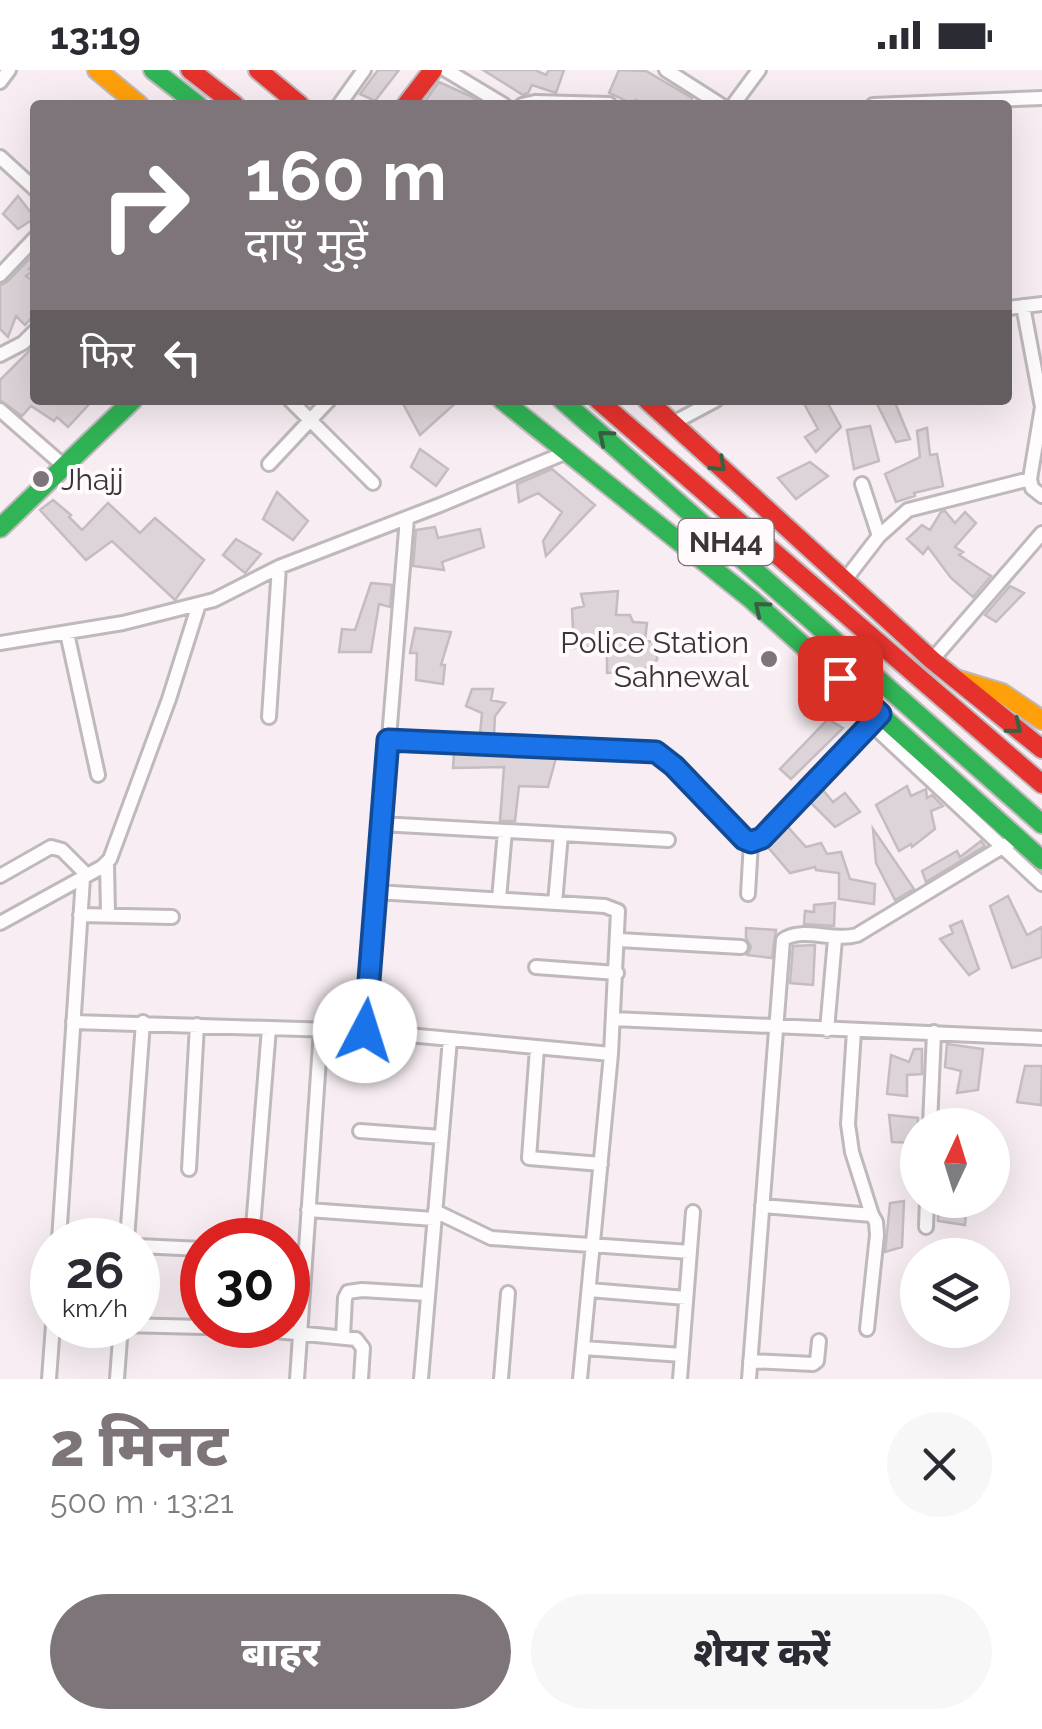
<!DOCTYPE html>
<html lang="hi">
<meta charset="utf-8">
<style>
body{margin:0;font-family:Raleway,"Noto Sans Devanagari",sans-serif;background:#f7f7f7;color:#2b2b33;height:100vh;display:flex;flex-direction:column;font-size:38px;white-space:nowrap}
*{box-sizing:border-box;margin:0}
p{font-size:32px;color:#7c7c81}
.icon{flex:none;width:55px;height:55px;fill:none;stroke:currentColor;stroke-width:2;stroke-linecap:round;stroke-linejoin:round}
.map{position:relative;height:1309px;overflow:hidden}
.side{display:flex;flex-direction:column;background:#fff;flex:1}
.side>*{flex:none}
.top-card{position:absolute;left:30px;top:30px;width:982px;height:305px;border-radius:10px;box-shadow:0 10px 40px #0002;background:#7d7579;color:#fff;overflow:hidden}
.needle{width:65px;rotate:4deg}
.fabs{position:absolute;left:900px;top:1038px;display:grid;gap:20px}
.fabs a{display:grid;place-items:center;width:110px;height:110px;border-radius:50%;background:#fff;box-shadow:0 10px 40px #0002;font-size:50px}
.speed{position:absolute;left:30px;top:1148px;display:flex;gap:20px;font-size:50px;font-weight:700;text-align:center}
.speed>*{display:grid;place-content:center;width:130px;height:130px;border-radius:50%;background:#fff;box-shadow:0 10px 40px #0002;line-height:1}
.speed small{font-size:25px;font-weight:400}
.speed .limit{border:15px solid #d22;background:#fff;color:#111}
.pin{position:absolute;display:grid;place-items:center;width:85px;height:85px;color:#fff;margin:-42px;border-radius:20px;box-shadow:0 5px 15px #0006}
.me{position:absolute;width:110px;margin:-55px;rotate:5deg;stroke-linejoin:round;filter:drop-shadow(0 0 8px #0008)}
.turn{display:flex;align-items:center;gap:35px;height:210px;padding:0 50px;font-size:45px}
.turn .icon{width:130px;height:130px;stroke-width:2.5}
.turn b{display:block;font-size:70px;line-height:85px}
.then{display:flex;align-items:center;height:95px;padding:0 50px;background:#0003;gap:20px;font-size:38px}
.round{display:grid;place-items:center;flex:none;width:105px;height:105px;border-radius:52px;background:#f7f7f7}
.headline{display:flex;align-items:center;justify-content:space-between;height:170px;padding:0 50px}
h1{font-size:60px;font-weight:800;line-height:75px;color:#7d7579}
.primary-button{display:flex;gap:20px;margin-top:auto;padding:20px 50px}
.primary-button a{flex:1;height:115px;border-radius:60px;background:#7d7579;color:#fff;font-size:40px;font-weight:800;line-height:115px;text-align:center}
.primary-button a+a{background:#f7f7f7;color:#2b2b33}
.status{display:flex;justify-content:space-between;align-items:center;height:70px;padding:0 50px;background:#fff;direction:ltr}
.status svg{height:28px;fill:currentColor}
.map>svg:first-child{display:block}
</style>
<div class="status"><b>13:19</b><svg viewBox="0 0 49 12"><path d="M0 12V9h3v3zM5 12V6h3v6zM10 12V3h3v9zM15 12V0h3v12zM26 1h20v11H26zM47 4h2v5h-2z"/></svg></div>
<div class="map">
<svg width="1042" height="1309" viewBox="0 0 1042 1309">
<rect width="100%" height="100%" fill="#f7edf3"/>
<path fill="#dcd4d8" stroke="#c4bcc0" stroke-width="2.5" d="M378 0H399L375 31 360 24Z
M483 0H535L546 5 549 0H564L556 23 532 15 528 23 523 25Z
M619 0 646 1 692 28 691 35H648L636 30 635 35 609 23Z
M439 12 468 25 485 35H434L426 30Z
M18 126 35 148 18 159 3 144Z
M35 183V192L29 199 33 201 26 206 35 212V244L25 255 16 246 8 267 0 259V215L7 212Z
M35 275V330H93L68 357 57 347 54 351 31 336 22 346 0 330V310Z
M401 330H459L420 365Z
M802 330H826L841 357 816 382 805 367 818 359Z
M875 330H894L910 369 896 372Z
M870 356 879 391 854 399 847 360Z
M927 358 930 385 937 384 943 416 914 423 915 426 896 432 885 404 920 387 917 361Z
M420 379 448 399 436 416 411 397Z
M810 392 828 406 796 429 778 408Z
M552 399 595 435 546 486 543 471 562 442 538 423 519 432 517 414Z
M277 422 308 451 293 470 263 449Z
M53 430 71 445 69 447 82 460 108 433 140 463 155 448 204 490 175 530 112 471 86 490 40 440Z
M945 441 955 453 965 442 976 453 955 477 963 482 959 485 991 506 973 527 951 508 928 477 923 484 907 469 922 455 930 460 941 442Z
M435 457 438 468 480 459 484 477 442 492 444 500 413 496 416 460Z
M236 469 261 484 245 503 223 485Z
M371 513 392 515 390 537 379 534 371 582H339L342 559 355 560Z
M1010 516 1024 523 996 552 985 545Z
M618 521 616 545H630L633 552 647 553 645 570 657 573V590L641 601 607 603V577L574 578 572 539 584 536 581 524Z
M415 558 451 562 441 595H445L443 614 416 610 417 583H410Z
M472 619H493L491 630 505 633 495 646 494 665 480 664 482 643 466 636Z
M828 649 843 658 791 709 780 699Z
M454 683 556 688 548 717 519 716 515 751H500L504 697 453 698Z
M907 716 911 726 926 719 927 728 932 725 943 736 931 741 935 759 912 777 911 774 899 781 876 735Z
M822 719 833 732 845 723 860 742 835 757 810 732Z
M787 756 806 777 821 773 827 784 841 782 850 809 875 814 874 834 839 829V803L816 800 815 797 790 803 767 776Z
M873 759 914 819 895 830 876 793Z
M981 771 985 776 926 812 922 801 957 781 960 787Z
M1008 826 1027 865 1042 857V887L1012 898 990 836Z
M835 833 834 856 804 854 805 841 814 842V835Z
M962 851 979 899 969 905 940 869 953 863 950 856Z
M746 858 776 860 772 888 747 885 751 877 746 868Z
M815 875 813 915 790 913 793 876Z
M947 974 983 979 978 1020 957 1023 961 1001 945 997Z
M914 979H922V1004L907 1005V1026L887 1024 891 985 909 992Z
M1025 996H1042L1041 1035 1017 1032Z
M889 1045 918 1048V1073L892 1072Z
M938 1130H967L965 1155 938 1151Z
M904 1131 902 1177 885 1182 890 1133Z"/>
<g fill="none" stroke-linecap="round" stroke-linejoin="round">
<defs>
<path id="street" d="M446 0 504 35
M666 0 721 35
M0 12 9 0
M339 35 364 0
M522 35 535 32 609 34
M733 35 759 0
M873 35 1042 28
M0 87 35 119
M0 205 35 168
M1023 236 1042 337 1030 409 1032 418 1042 426
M1008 238 1042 234
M0 285 23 273 35 261
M290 330 373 413
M0 340 64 396
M673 353 716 330
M269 394 329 330
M862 414 879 466
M845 510 879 466 908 440 1030 409
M67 563 98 705
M0 573 123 553 214 530 279 497 440 435 567 382
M932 590 1042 463
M269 647 279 497
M871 654 1042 814
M388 670 656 682 674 696 744 769 751 772 762 768 880 644
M381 754 668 770
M107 793 108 845
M0 806 51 777 62 780 87 805
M376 822 605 836 618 841 611 984 580 1309
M748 824 751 772
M499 829 505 761
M555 833 561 764
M80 845 172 847
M0 853 102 797 110 789 169 629 199 534
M619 870 741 877
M536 897 617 903
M613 949 1042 968
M73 952 365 961 611 984
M827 960 835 869
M365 961 407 448
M854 961 848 1054 852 1082 872 1145
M537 978 529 1088 601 1094
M930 1055 934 962
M360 1061 441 1067
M189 1099 197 955
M762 1136 872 1145 876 1152 877 1165 867 1259
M308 1140 434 1149
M435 1141 491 1168 690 1182
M926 1157 927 1130
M59 1170 83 808
M127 1170 143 952
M252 1170 269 958
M138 1176 202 1179
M589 1220 686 1228
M121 1255 245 1258 356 1269 363 1278 361 1309
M343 1267 345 1228 348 1222 362 1220 428 1224
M584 1278 682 1285
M750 1291 813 1294 817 1291 819 1271
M49 1309 53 1255
M117 1309 121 1255
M297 1309 321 960
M421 1309 450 969
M501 1309 508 1223
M680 1309 693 1142
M749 1309 783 870C801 856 834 872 857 865L1017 768"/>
<path id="fast" d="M153 0 198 35
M502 330 751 529 1042 790
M562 330 1042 754
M0 458 133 330"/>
<path id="slow" d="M97 0 139 35
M956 609 1002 623 1042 650"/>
<path id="jam" d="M190 0 235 35
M258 0 300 35
M406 35 433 0
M598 330 1042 714
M647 330 932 590 1042 679"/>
</defs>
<use href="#street" stroke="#bfb8bc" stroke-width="18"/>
<use href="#fast" stroke="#bfb8bc" stroke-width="22"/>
<use href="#slow" stroke="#bfb8bc" stroke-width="22"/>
<use href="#jam" stroke="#bfb8bc" stroke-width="22"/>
<use href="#street" stroke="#fefcfd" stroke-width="12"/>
<use href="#fast" stroke="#30b455" stroke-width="18"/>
<use href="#slow" stroke="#ff9f0a" stroke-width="18"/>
<use href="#jam" stroke="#e5322d" stroke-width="18"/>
</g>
<defs><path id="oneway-chevron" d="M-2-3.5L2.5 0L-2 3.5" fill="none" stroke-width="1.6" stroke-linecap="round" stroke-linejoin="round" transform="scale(2.5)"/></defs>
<g stroke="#376142">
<use href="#oneway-chevron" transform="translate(605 367) rotate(-140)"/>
<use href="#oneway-chevron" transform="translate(719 395) rotate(43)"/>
<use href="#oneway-chevron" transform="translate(761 538) rotate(-140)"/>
<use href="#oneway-chevron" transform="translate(1015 657) rotate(39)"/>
</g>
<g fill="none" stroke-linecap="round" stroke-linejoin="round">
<defs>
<path id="route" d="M365 961 388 670 656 682 674 696 744 769 751 772 762 768 880 644 840 608"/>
</defs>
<use href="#route" stroke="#114b97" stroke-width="25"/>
<use href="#route" stroke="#1a73e8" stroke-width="18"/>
</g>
<g fill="#7d7579" stroke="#fffbfd" stroke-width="4">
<circle cx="41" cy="409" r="10"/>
<circle cx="769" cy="589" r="10"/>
</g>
<g text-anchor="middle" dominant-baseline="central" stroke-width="8" stroke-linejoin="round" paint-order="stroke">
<rect fill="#fffbfd" stroke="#767073" stroke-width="2.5" x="678.5" y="449" width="95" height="46" rx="8"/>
<g font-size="28" font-weight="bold" fill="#3b3438">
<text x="726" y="472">NH44</text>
</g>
<g font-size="30" fill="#3b3438" stroke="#fffbfd" text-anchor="start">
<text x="61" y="409">Jhajj</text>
<text x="749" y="572" text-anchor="end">Police Station<tspan x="749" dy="34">Sahnewal</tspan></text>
</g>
</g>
</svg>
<div class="fabs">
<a><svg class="needle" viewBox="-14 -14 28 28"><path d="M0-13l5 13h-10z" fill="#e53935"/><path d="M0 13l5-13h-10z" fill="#7c7c81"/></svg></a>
<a><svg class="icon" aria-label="layers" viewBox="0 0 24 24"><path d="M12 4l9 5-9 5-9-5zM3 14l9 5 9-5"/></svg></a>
</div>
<div class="speed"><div>26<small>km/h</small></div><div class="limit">30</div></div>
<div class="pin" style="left:840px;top:608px;background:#d93025"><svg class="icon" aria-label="arrive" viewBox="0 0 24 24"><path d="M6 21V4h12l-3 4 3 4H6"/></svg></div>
<svg class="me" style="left:365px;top:961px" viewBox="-20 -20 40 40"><circle r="19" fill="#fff"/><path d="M0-13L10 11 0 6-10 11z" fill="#1a73e8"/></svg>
<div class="top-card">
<div class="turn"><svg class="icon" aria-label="right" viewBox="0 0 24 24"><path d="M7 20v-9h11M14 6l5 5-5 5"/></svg><div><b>160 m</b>दाएँ मुड़ें</div></div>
<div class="then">फिर<svg class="icon" aria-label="left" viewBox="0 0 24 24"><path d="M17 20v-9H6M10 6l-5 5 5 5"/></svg></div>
</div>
</div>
<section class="side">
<div class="headline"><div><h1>2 मिनट</h1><p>500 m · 13:21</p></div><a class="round"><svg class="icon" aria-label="close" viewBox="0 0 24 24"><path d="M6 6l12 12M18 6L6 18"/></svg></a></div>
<div class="primary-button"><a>बाहर</a><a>शेयर करें</a></div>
</section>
